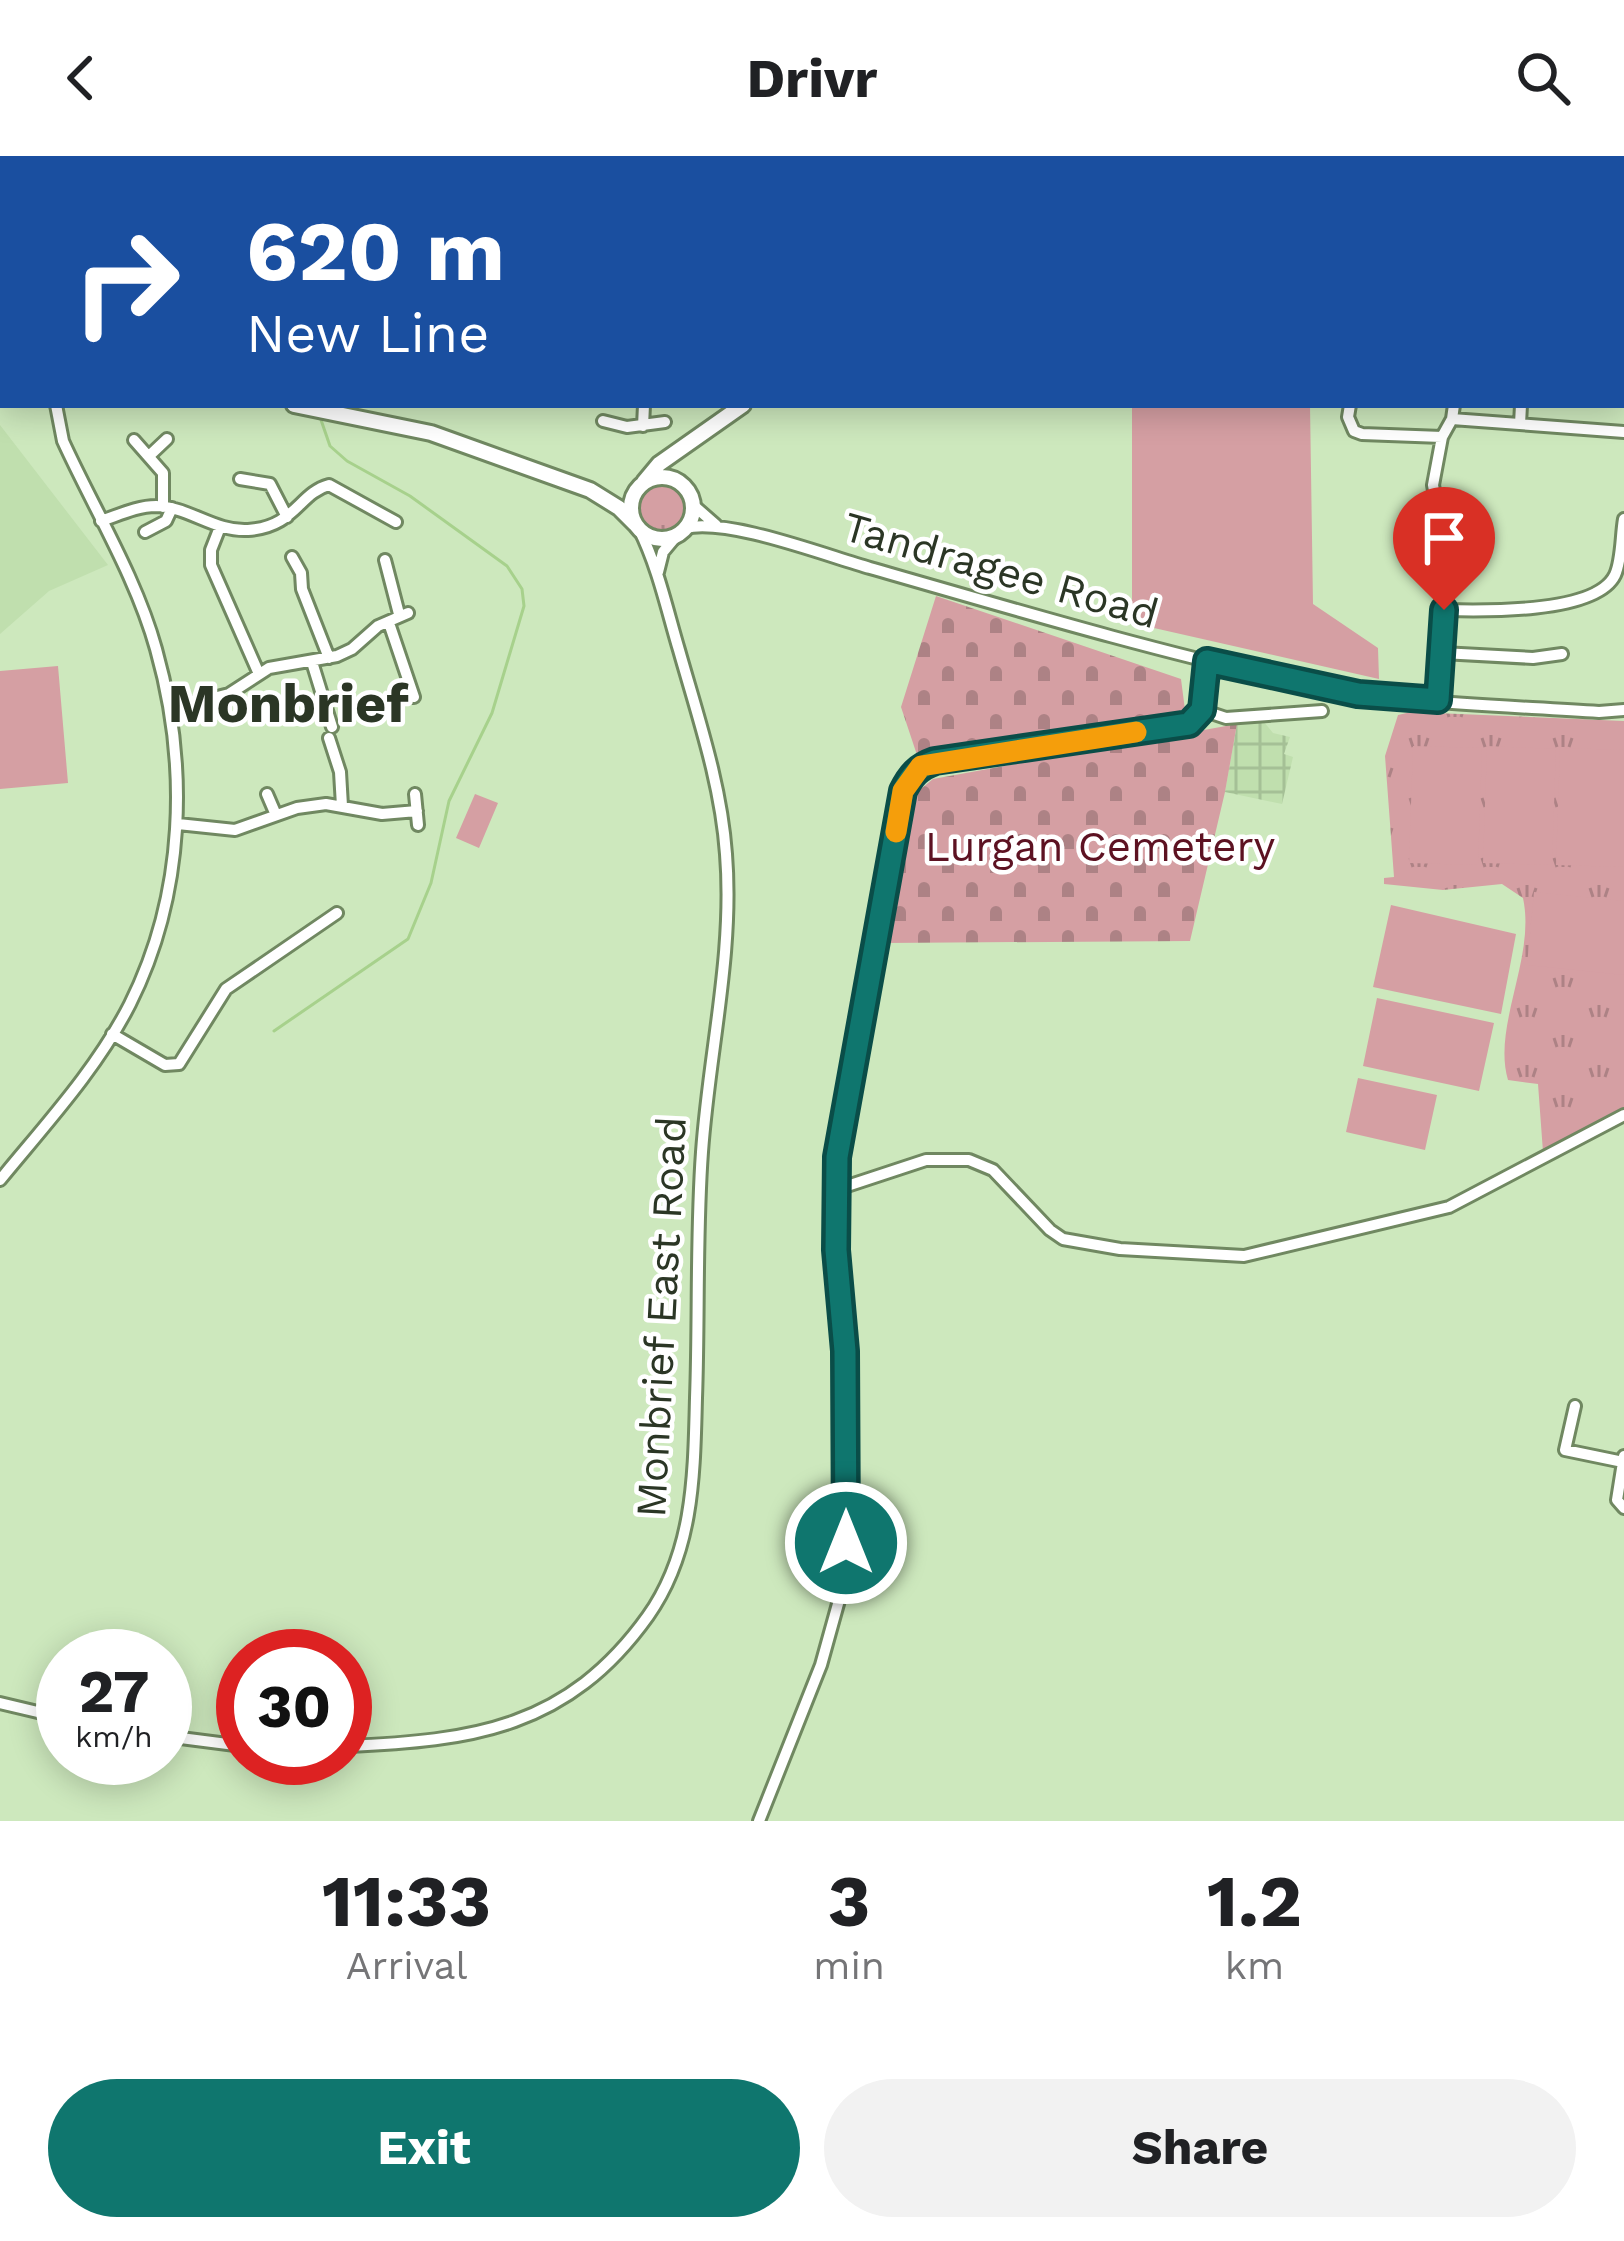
<!DOCTYPE html>
<style>
body{margin:0;font-family:"Work Sans",sans-serif;background:#f2f2f2;color:#202124;height:100vh;display:flex;flex-direction:column;font-size:45px;white-space:nowrap}
*{box-sizing:border-box;margin:0}
p{font-size:39px;color:#757577}
.icon{flex:none;width:66px;height:66px;fill:none;stroke:currentColor;stroke-width:2;stroke-linecap:round;stroke-linejoin:round}
.map{position:relative;height:1665px;overflow:hidden}
.panel{display:flex;flex-direction:column;background:#fff;flex:1}
.panel>*{flex:none}
.guide{position:absolute;left:0px;top:0px;width:1626px;height:252px;box-shadow:0 6px 30px #0003;background:#1a4fa0;color:#fff;overflow:hidden}
.speed{position:absolute;left:36px;top:1473px;display:flex;gap:24px;font-size:60px;font-weight:700;text-align:center}
.speed>*{display:grid;place-content:center;width:156px;height:156px;border-radius:50%;background:#fff;box-shadow:0 6px 30px #0003;line-height:1}
.speed small{font-size:30px;font-weight:400}
.speed .limit{border:18px solid #d22;background:#fff;color:#111}
.pin{position:absolute;display:grid;place-items:center;width:102px;height:102px;color:#fff;margin:-123px -51px;border-radius:50% 50% 50% 0;rotate:-45deg;box-shadow:0 0 12px #0007}
.pin .icon{rotate:45deg}
.me{position:absolute;width:132px;margin:-66px;rotate:0deg;stroke-linejoin:round;filter:drop-shadow(0 0 9px #0008)}
.turn{display:flex;align-items:center;gap:42px;height:252px;padding:0 48px;font-size:54px}
.turn .icon{width:156px;height:156px;stroke-width:2.5}
.turn b{display:block;font-size:84px;line-height:102px}
.eta{display:flex;justify-content:space-evenly;align-items:center;height:204px;text-align:center}
.eta b{font-size:72px;font-weight:700;line-height:84px}
.action{display:flex;gap:24px;margin-top:auto;padding:24px 48px}
.action a{flex:1;height:138px;border-radius:72px;background:#0f766e;color:#fff;font-size:48px;font-weight:700;line-height:138px;text-align:center}
.action a+a{background:#f2f2f2;color:#202124}
header{display:flex;justify-content:space-between;align-items:center;height:156px;padding:0 48px;background:#fff;font-size:54px;font-weight:700}
.map>svg:first-child{display:block}
</style>
<header><svg class="icon" aria-label="back" viewBox="0 0 24 24"><path d="M15 5l-7 7 7 7"/></svg>Drivr<svg class="icon" aria-label="search" viewBox="0 0 24 24"><circle cx="10" cy="10" r="6"/><path d="M15 15l6 6"/></svg></header>
<div class="map">
<svg width="1624" height="1665" viewBox="0 0 1624 1665">
<defs>
<pattern id="industrial-grid" width="8" height="8" patternUnits="userSpaceOnUse" patternTransform="scale(3)"><rect width="8" height="8" fill="#c0dfae"/><path d="M0 4h8M4 0v8" fill="none" stroke="#a5c096"/></pattern>
<pattern id="grass-tufts" width="24" height="20" patternUnits="userSpaceOnUse" patternTransform="scale(3)"><rect width="24" height="20" fill="#d59fa3"/><path d="M3 7l-1-3M5 7V3M7 7l1-3M15 17l-1-3M17 17v-4M19 17l1-3" fill="none" stroke="#ad8285"/></pattern>
<pattern id="cemetery-stones" width="16" height="16" patternUnits="userSpaceOnUse" patternTransform="scale(3)"><rect width="16" height="16" fill="#d59fa3"/><path d="M2 7V4a2 2 0 0 1 4 0v3zM10 15v-3a2 2 0 0 1 4 0v3z" fill="#ad8285"/></pattern>
</defs>
<rect width="100%" height="100%" fill="#cde8bd"/>
<path fill="#c0dfae" d="M0 269 108 409 49 435 0 478Z"/>
<path fill="url(#industrial-grid)" d="M1264 566 1273 577 1290 581 1284 598 1293 601 1282 648 1225 636 1237 568Z"/>
<path fill="url(#grass-tufts)" d="M636 352a25 25 0 1 1 50 0a25 25 0 1 1-50 0Z
M1411 556 1624 565V952L1543 996 1538 928 1508 924C1492 870 1536 802 1523 742L1502 728 1443 734 1384 728V722L1394 721 1385 600 1398 559Z"/>
<path fill="url(#cemetery-stones)" d="M936 440 1181 523 1185 554 1169 563 918 602 901 551Z
M1237 568 1225 636 1190 785 884 787 909 653 917 636 933 623Z"/>
<path fill="#d59fa3" d="M1132 249H1310L1313 448 1378 492 1379 523 1132 467Z
M58 510 68 627 0 633V515Z
M1413 590 1482 592 1478 709 1409 707Z
M1487 590 1556 593 1552 709 1483 707Z
M1560 592 1624 594V711L1556 709Z
M475 638 498 647 479 692 456 682Z
M1534 736 1624 745V819L1527 809Z
M1391 749 1516 778 1501 858 1373 831Z
M1377 842 1494 867 1479 935 1363 910Z
M1358 922 1437 939 1425 994 1346 976Z"/>
<g fill="none" stroke-linecap="round" stroke-linejoin="round">
<path stroke="#a7d18c" stroke-width="3" d="M274 875 408 783 431 727 449 645 492 557 524 450 522 433 507 410 410 340 347 305 330 290 320 261"/>
<defs>
<path id="minor" d="M1428 0 1431 3
M67 3 68 0
M160 3 161 0
M760 3V0
M1537 3 1538 0
M1623 144H1624
M1350 249 1348 261 1354 275 1362 278 1442 281
M1452 263 1624 276
M603 265 627 271 665 266
M1520 268 1521 249
M643 270 644 249
M134 284 163 317V351
M149 300 167 283
M240 323 270 328 287 361
M692 348 716 369
M101 365C119 359 137 350 156 350 189 351 215 376 248 374 295 371 299 337 329 329L396 366
M220 371 211 394V409L259 518
M685 372C729 362 824 399 870 412 1010 452 1150 494 1292 525 1392 548 1497 549 1599 556L1624 554
M145 376 166 365 172 352
M292 401 301 417 302 433 329 502
M385 404 399 458
M658 416 663 396 678 378
M1444 454C1481 455 1596 458 1615 419 1622 404 1621 380 1624 363
M389 467 414 541
M1442 497 1533 502 1562 498
M312 506 332 571
M1438 544 1446 401 1433 329 1442 281 1452 263 1454 249
M170 553 229 538 269 512 337 500 352 493 378 470 408 457
M1202 554 1226 562 1322 555
M329 582 340 616 342 650
M267 638 276 659
M415 638 418 669
M178 668 235 674 297 652 326 648 382 658 417 655
M112 878 165 909 179 908 226 833 337 757
M0 1024C45 969 97 913 130 848 185 738 189 610 156 493 136 421 94 353 63 285L56 249
M835 1034 926 1004H969L993 1014 1050 1074 1063 1083 1120 1093 1244 1100 1449 1051 1624 959
M1575 1250 1565 1294 1623 1306
M1624 1300 1617 1344 1624 1352
M0 1547 63 1562
M165 1580 243 1590
M345 1590C473 1585 568 1572 648 1460 694 1395 694 1318 696 1242 699 1160 696 1078 702 996 709 896 734 798 726 698 721 628 698 561 679 494 667 454 658 411 639 373
M759 1665 821 1509 846 1419 845 1195 836 1094 837 1001 903 635 921 610 936 605 1189 568 1202 554 1207 505"/>
<path id="major" d="M895 3V0
M0 169 3 171
M294 249 431 277 590 334 619 352 635 368
M631 352a31 31 0 1 1 62 0a31 31 0 1 1-62 0Z
M644 326 659 308 743 249"/>
</defs>
<use href="#minor" stroke="#708861" stroke-width="16"/>
<use href="#major" stroke="#708861" stroke-width="20"/>
<use href="#minor" stroke="#fff" stroke-width="10"/>
<use href="#major" stroke="#fff" stroke-width="14"/>
</g>
<g fill="none" stroke-linecap="round" stroke-linejoin="round">
<defs>
<path id="route" d="M846 1387 845 1195 836 1094 837 1001 903 635C911 619 918 611 935 605L1189 568 1202 554 1207 505 1358 538 1438 544 1444 454"/>
</defs>
<use href="#route" stroke="#0a4d48" stroke-width="30"/>
<use href="#route" stroke="#0f766e" stroke-width="21"/>
<path stroke="#f59e0b" stroke-width="21" d="M896 676 903 635 921 610 1136 576"/>
</g>
<g text-anchor="middle" dominant-baseline="central" stroke-width="9" stroke-linejoin="round" paint-order="stroke">
<g font-size="42" fill="#2b3625" stroke="#fff">
<text transform="translate(1001 414) rotate(16)">Tandragee Road</text>
<text transform="translate(661 1161) rotate(-87)">Monbrief East Road</text>
</g>
<g font-size="42" fill="#5d1222" stroke="#fff">
<text x="1100" y="690">Lurgan Cemetery</text>
</g>
<g font-size="54" font-weight="bold" fill="#2b3625" stroke="#fff">
<text x="288" y="547">Monbrief</text>
</g>
</g>
</svg>
<div class="speed"><div>27<small>km/h</small></div><div class="limit">30</div></div>
<div class="pin" style="left:1444px;top:454px;background:#d93025"><svg class="icon" aria-label="arrive" viewBox="0 0 24 24"><path d="M6 21V4h12l-3 4 3 4H6"/></svg></div>
<svg class="me" style="left:846px;top:1387px" viewBox="-20 -20 40 40"><circle r="17" fill="#0f766e" stroke="#fff" stroke-width="3"/><path d="M0-11L8 9 0 5-8 9z" fill="#fff"/></svg>
<div class="guide">
<div class="turn"><svg class="icon" aria-label="right" viewBox="0 0 24 24"><path d="M7 20v-9h11M14 6l5 5-5 5"/></svg><div><b>620 m</b>New Line</div></div>
</div>
</div>
<section class="panel">
<div class="eta">
<div><b>11:33</b><p>Arrival</p></div>
<div><b>3</b><p>min</p></div>
<div><b>1.2</b><p>km</p></div>
</div>
<div class="action"><a>Exit</a><a>Share</a></div>
</section>
